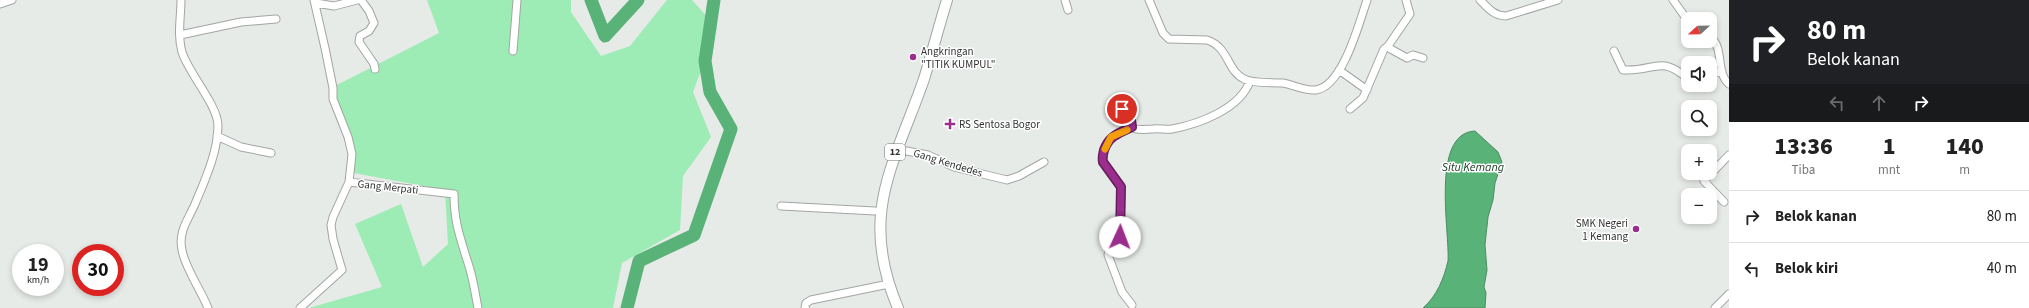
<!DOCTYPE html>
<html lang="id">
<meta charset="utf-8">
<style>
body{margin:0;font-family:"Source Sans 3",sans-serif;background:#f6f6f6;color:#222;height:100vh;display:flex;flex-direction:column;font-size:15px;white-space:nowrap}
*{box-sizing:border-box;margin:0}
p{font-size:13px;color:#767676}
.icon{flex:none;width:22px;height:22px;fill:none;stroke:currentColor;stroke-width:2;stroke-linecap:round;stroke-linejoin:round}
.map{position:relative;flex:1;overflow:hidden}
.sheet{display:flex;flex-direction:column;background:#fff;width:300px}
.sheet>*{flex:none}
.banner{background:#202124;color:#fff;overflow:hidden}
.needle{width:26px;rotate:248deg}
.fabs{position:absolute;left:1681px;top:12px;display:grid;gap:8px}
.fabs a{display:grid;place-items:center;width:36px;height:36px;border-radius:8px;background:#fff;box-shadow:0 2px 6px #0003;font-size:20px}
.speed{position:absolute;left:12px;top:244px;display:flex;gap:8px;font-size:20px;font-weight:700;text-align:center}
.speed>*{display:grid;place-content:center;width:52px;height:52px;border-radius:50%;background:#fff;box-shadow:0 2px 6px #0003;line-height:1}
.speed small{font-size:10px;font-weight:400}
.speed .limit{border:6px solid #d22;background:#fff;color:#111}
.pin{position:absolute;display:grid;place-items:center;width:34px;height:34px;color:#fff;margin:-17px;border:2px solid #fff;border-radius:50%;box-shadow:0 1px 4px #0007}
.me{position:absolute;width:44px;margin:-22px;rotate:2deg;stroke-linejoin:round;filter:drop-shadow(0 0 3px #0008)}
.turn{display:flex;align-items:center;gap:14px;height:84px;padding:0 12px;font-size:18px}
.turn .icon{width:52px;height:52px;stroke-width:2.5}
.turn b{display:block;font-size:28px;line-height:34px}
.lanes{display:flex;align-items:center;height:38px;padding:0 12px;background:#0003;justify-content:center;gap:20px;direction:ltr}
.lanes .off{opacity:.35}
.eta{display:flex;justify-content:space-evenly;align-items:center;height:68px;text-align:center}
.eta b{font-size:24px;font-weight:800;line-height:28px}
ul{padding:0;list-style:none}
li{display:flex;align-items:center;gap:12px;height:52px;padding:0 12px;border-top:1px solid #e0e0e0}
li div{flex:1}
li b{display:block;font-size:15px}
li em{font-style:normal}
main{display:flex;flex:1;min-height:0}
.map>svg:first-child{display:block}
</style>
<main>
<div class="map">
<svg width="1729" height="308" viewBox="0 0 1729 308">
<rect width="100%" height="100%" fill="#e6ebe7"/>
<path fill="#9debb5" d="M427 0H571V12L601 56 630 46 667 0H692L717 28 693 92 711 137 683 176 680 230 622 263 613 308H309L382 287 355 224 401 204 423 267 448 244 445 190 354 173 344 121 333 87 439 33Z"/>
<path fill="#59b278" stroke="#4d8c63" d="M1475 131 1498 152 1502 162 1495 183 1493 200 1488 217 1485 245 1487 270 1484 287 1486 293 1485 308H1423C1437 296 1444 278 1448 261 1450 232 1430 133 1475 131Z"/>
<g fill="none" stroke-linecap="round" stroke-linejoin="round">
<path stroke="#59b278" stroke-width="13" d="M591 0 605 36 638 0
M627 308 639 261 694 235 731 129 710 92 705 61 714 0"/>
<defs>
<path id="minor" d="M181 0C181 17 177 35 182 52 189 74 217 104 218 125 218 152 205 180 195 204 188 220 178 232 182 250 185 268 201 290 208 308
M361 0 369 11 374 23 369 31 360 36 359 42 374 64 375 69
M1065 0 1068 10
M1149 0 1163 33 1169 39 1207 40C1229 47 1227 71 1244 79 1254 84 1272 82 1283 83 1294 85 1304 91 1316 90 1343 86 1359 23 1367 0
M1480 0C1488 8 1494 16 1506 16L1558 0
M1673 0 1688 21
M316 3 334 6 357 0
M0 4 12 0
M180 35 241 22 276 19
M1710 36C1725 49 1715 72 1729 84
M1387 47 1407 58 1413 55 1423 58
M513 51 517 0
M1614 51 1623 70C1655 72 1660 54 1688 79
M1339 70 1367 90
M1710 74 1722 71
M1122 109 1131 120 1132 128C1141 131 1145 129 1153 129 1159 128 1166 130 1172 129 1199 124 1240 109 1250 81
M1350 109 1363 98 1384 49 1388 46 1410 14 1406 0
M1132 127C1118 134 1109 134 1104 150 1103 155 1102 158 1103 163L1121 187 1120 237 1118 242 1109 250 1108 255 1122 292 1132 305
M217 136 241 147 271 153
M896 149 928 155 954 167 1007 180 1019 176 1044 162
M349 182 454 194C454 222 460 237 468 263 473 277 475 293 478 308
M1724 202 1704 181 1729 155
M781 206 875 211
M300 308 342 270 333 239 331 225 333 217 349 182 352 154 348 137 333 99V88L325 48 314 0
M805 308 806 303 811 300 884 285
M1715 308 1729 294"/>
<path id="highway" d="M898 308C858 214 894 165 924 79 932 53 939 26 947 0"/>
</defs>
<use href="#minor" stroke="#a2a6a3" stroke-width="9"/>
<use href="#highway" stroke="#a2a6a3" stroke-width="12"/>
<use href="#minor" stroke="#fff" stroke-width="7"/>
<use href="#highway" stroke="#fff" stroke-width="10"/>
</g>
<g fill="none" stroke-linecap="round" stroke-linejoin="round">
<defs>
<path id="route" d="M1120 237 1121 187 1103 162C1102 158 1103 155 1104 150 1109 136 1119 133 1132 127L1131 120 1122 109"/>
</defs>
<use href="#route" stroke="#651e5c" stroke-width="10"/>
<use href="#route" stroke="#9b2e8d" stroke-width="7"/>
<path stroke="#f59e0b" stroke-width="7" d="M1105 149 1111 137 1127 130"/>
</g>
<g fill="#9b2e8d" stroke="#fff" stroke-width="1.5">
<circle cx="913" cy="57" r="4"/>
<path d="M948 118h4v4h4v4h-4v4h-4v-4h-4v-4h4z"/>
<circle cx="1636" cy="229" r="4"/>
</g>
<g text-anchor="middle" dominant-baseline="central" stroke-width="3" stroke-linejoin="round" paint-order="stroke">
<rect fill="#fff" stroke="#707170" stroke-width="1" x="885" y="144" width="20" height="16" rx="3"/>
<g font-size="10" font-weight="bold" fill="#323433">
<text x="895" y="152">12</text>
</g>
<g font-size="11" fill="#323433" stroke="#fff" text-anchor="start">
<text x="921" y="51">Angkringan<tspan x="921" dy="13">"TITIK KUMPUL"</tspan></text>
<text x="959" y="124">RS Sentosa Bogor</text>
<text x="1628" y="223" text-anchor="end">SMK Negeri<tspan x="1628" dy="13">1 Kemang</tspan></text>
</g>
<g font-size="11" fill="#323433" stroke="#fff">
<text transform="translate(948 163) rotate(17)">Gang Kendedes</text>
<text transform="translate(388 187) rotate(6)">Gang Merpati</text>
</g>
<g font-size="12" font-style="italic" fill="#143a22" stroke="#fff">
<text x="1473" y="167">Situ Kemang</text>
</g>
</g>
</svg>
<div class="fabs">
<a><svg class="needle" viewBox="-14 -14 28 28"><path d="M0-13l5 13h-10z" fill="#e53935"/><path d="M0 13l5-13h-10z" fill="#767676"/></svg></a>
<a><svg class="icon" aria-label="sound" viewBox="0 0 24 24"><path d="M4 9h4l5-4v14l-5-4H4zM17 9q2 3 0 6"/></svg></a>
<a><svg class="icon" aria-label="search" viewBox="0 0 24 24"><circle cx="10" cy="10" r="6"/><path d="M15 15l6 6"/></svg></a>
<a>+</a>
<a>−</a>
</div>
<div class="speed"><div>19<small>km/h</small></div><div class="limit">30</div></div>
<div class="pin" style="left:1122px;top:109px;background:#d93025"><svg class="icon" aria-label="arrive" viewBox="0 0 24 24"><path d="M6 21V4h12l-3 4 3 4H6"/></svg></div>
<svg class="me" style="left:1120px;top:237px" viewBox="-20 -20 40 40"><circle r="19" fill="#fff"/><path d="M0-13L10 11 0 6-10 11z" fill="#9b2e8d"/></svg>
</div>
<section class="sheet">
<div class="banner">
<div class="turn"><svg class="icon" aria-label="right" viewBox="0 0 24 24"><path d="M7 20v-9h11M14 6l5 5-5 5"/></svg><div><b>80 m</b>Belok kanan</div></div>
<div class="lanes"><svg class="icon off" aria-label="left" viewBox="0 0 24 24"><path d="M17 20v-9H6M10 6l-5 5 5 5"/></svg><svg class="icon off" aria-label="ahead" viewBox="0 0 24 24"><path d="M12 20V5M6 11l6-6 6 6"/></svg><svg class="icon" aria-label="right" viewBox="0 0 24 24"><path d="M7 20v-9h11M14 6l5 5-5 5"/></svg></div>
</div>
<div class="eta">
<div><b>13:36</b><p>Tiba</p></div>
<div><b>1</b><p>mnt</p></div>
<div><b>140</b><p>m</p></div>
</div>
<ul>
<li><svg class="icon" aria-label="right" viewBox="0 0 24 24"><path d="M7 20v-9h11M14 6l5 5-5 5"/></svg><div><b>Belok kanan</b></div><em>80 m</em></li>
<li><svg class="icon" aria-label="left" viewBox="0 0 24 24"><path d="M17 20v-9H6M10 6l-5 5 5 5"/></svg><div><b>Belok kiri</b></div><em>40 m</em></li>
</ul>
</section>
</main>
